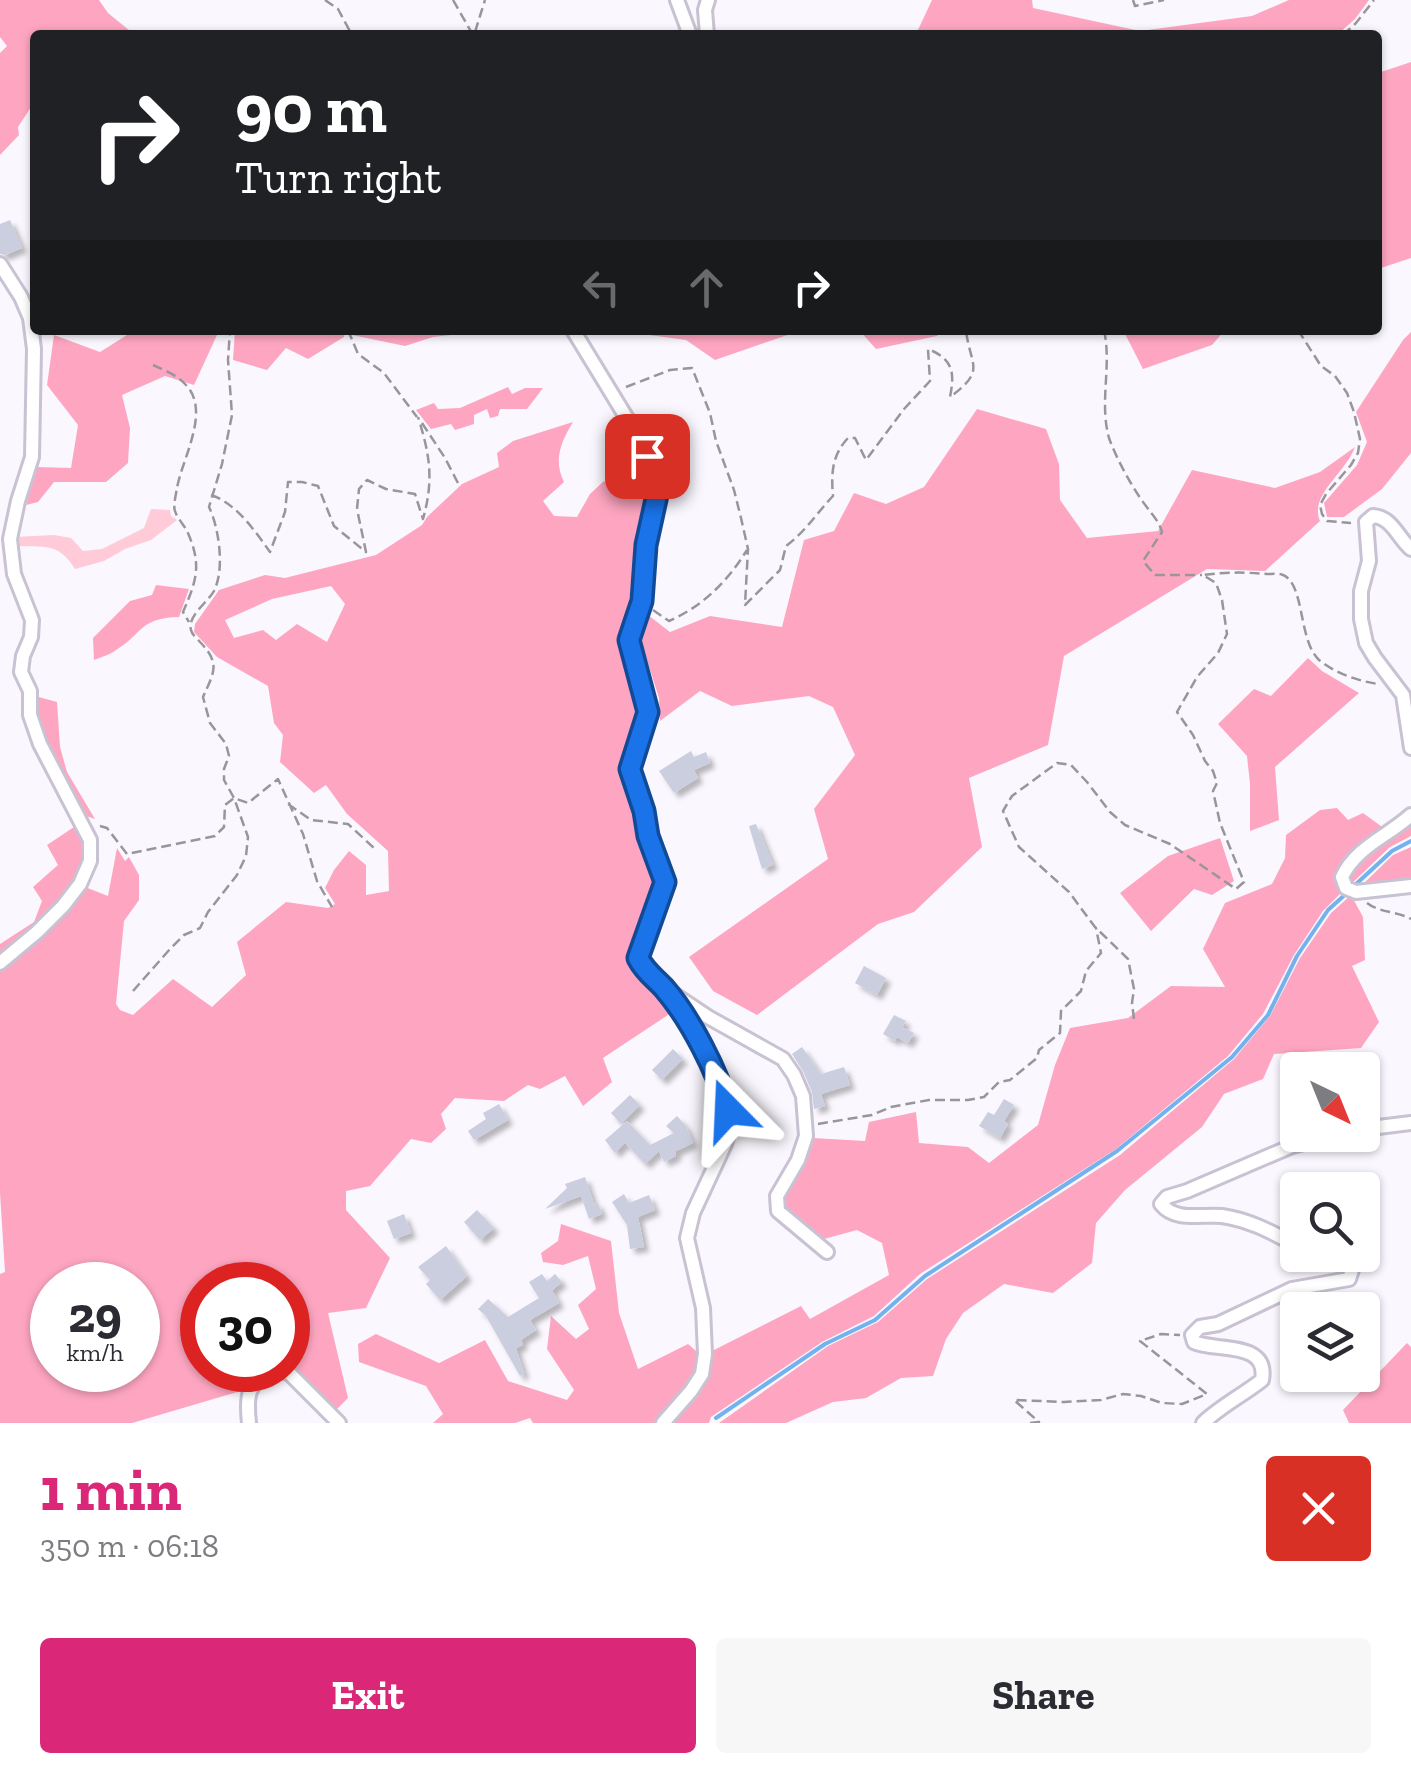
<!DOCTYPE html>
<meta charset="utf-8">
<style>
body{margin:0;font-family:"Zilla Slab",serif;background:#f7f7f7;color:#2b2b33;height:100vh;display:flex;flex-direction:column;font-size:38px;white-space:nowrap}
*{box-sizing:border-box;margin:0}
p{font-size:32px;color:#7c7c81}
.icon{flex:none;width:55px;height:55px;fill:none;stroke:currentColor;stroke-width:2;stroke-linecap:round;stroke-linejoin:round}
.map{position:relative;height:1423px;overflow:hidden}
.drawer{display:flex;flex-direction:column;background:#fff;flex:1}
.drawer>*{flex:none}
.hud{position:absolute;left:30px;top:30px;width:1352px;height:305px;border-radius:10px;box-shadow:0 2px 8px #0004;background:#202124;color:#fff;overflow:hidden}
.needle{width:65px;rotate:137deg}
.fabs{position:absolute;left:1280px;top:1052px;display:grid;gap:20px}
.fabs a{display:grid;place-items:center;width:100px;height:100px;border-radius:10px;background:#fff;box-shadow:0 2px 8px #0004;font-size:50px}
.speed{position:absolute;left:30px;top:1262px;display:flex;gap:20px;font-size:50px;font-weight:700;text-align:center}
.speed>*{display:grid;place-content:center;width:130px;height:130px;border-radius:50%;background:#fff;box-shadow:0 2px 8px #0004;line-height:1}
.speed small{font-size:25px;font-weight:400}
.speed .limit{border:15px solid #d22;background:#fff;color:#111}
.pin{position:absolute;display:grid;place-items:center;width:85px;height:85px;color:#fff;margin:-42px;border-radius:20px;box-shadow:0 5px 15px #0006}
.me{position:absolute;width:110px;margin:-55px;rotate:339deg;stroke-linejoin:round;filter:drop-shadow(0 0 8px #0008)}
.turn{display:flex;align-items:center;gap:35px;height:210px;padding:0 40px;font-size:45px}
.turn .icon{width:130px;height:130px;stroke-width:2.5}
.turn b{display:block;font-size:70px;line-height:85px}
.lanes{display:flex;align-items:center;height:95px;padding:0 40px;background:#0003;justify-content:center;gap:50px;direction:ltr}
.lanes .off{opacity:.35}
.round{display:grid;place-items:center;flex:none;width:105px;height:105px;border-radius:10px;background:#f7f7f7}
.head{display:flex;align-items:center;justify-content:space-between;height:170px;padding:0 40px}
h1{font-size:60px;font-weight:700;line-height:75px;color:#db2777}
.cta{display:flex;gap:20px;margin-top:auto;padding:20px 40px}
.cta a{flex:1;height:115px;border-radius:10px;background:#db2777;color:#fff;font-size:40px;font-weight:700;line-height:115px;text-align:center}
.cta a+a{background:#f7f7f7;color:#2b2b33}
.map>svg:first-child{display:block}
</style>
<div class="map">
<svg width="1411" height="1423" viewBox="0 0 1411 1423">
<defs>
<filter id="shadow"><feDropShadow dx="5" dy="5" stdDeviation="2.5" flood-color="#0004"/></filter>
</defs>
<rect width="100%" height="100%" fill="#faf7fe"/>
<path fill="#ffcbd9" d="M151 509 170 510 171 516 177 520 151 540 125 549 104 561 75 569C58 541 44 548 14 546V537L54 535 71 538 83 551 102 549 144 528Z"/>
<path fill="#fea6c1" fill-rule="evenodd" d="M0 0H99L108 13 135 35H35V101L18 127 19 135 0 155V53L7 46 0 37Z
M932 0H1032L1033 8 1140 31 1252 16 1289 0H1369L1355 19 1337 35H904L917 32Z
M1411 62V258L1378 269V73Z
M135 330H227L217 335 194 385 165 376 122 395 130 428 128 463 106 482H54L38 502 26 505 37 467 71 468 78 425 47 385 54 335 100 352Z
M235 330H345L344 337 308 359 286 348 267 370 233 360Z
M354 330H495L433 337 405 346 352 335Z
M640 330H802L715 360 686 340 642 334Z
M859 330H941L937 336 876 349Z
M1123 330H1225L1212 345 1143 369Z
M1411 332V453L1382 489 1344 517H1327L1324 503 1357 465 1367 442 1356 412 1403 340Z
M508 387 512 394 525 388H543L527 409H500L498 416 490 418 487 409 474 415V424L455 430 451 424 431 429 416 410 434 403 438 409 460 408Z
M977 409 1046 429 1059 464 1060 500 1087 538 1158 531 1192 470 1275 488 1320 472 1355 447C1345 474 1309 495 1320 521L1265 571 1207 569 1064 656 1048 745 969 778 982 847 914 912 878 924 757 1015 713 991 689 957 828 859 814 809 855 755 833 707 809 696 732 706 700 691 660 721 659 698 639 635 648 615 670 632 710 616 782 627 804 540 834 531 854 493 886 504 924 487Z
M573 422C561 442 553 460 564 482L543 501 554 516 577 517 590 494 604 481 616 489 646 492 651 478 653 500 638 602 630 621 643 713 627 771 661 884 638 944 671 1013 603 1058 612 1082 583 1106 565 1076 540 1089 528 1085 504 1101 455 1098 441 1114 446 1129 431 1143 411 1139 370 1186 346 1191V1210L390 1258 366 1308 328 1313 348 1398 335 1411 303 1378 288 1368V1285H202V1370H264L254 1375 244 1390 132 1423H0V1274L5 1272 0 1193V970L67 913 85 887 108 896 117 848 125 861 129 857 139 875V900L124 921 116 1004 120 1010 133 1015 173 979 212 1007 246 975 237 942 286 902 328 908 335 904 325 888 334 870 349 851 366 865V895L389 891 388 851 347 814 326 785 314 793 280 762 283 735 274 723 268 686 217 657 194 632 195 624 219 590 265 575 285 578 376 555 422 525 427 517 462 484 499 467 497 453 513 441ZM331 586 345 604 327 642 297 624 276 640 263 630 234 638 225 620 272 599ZM52 1285H138V1370H52Z
M156 585 189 589 179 617C139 618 144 633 116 650 110 655 101 657 94 660L93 638 130 601 152 595Z
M1308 658 1322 671 1359 693 1275 767 1279 820 1250 831V784L1247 756 1218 724 1254 689 1271 696Z
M35 696 57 702 60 747 67 772 95 819 80 814C61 780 33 736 35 696Z
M1337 808 1348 820 1363 813 1385 829 1362 845 1342 892 1323 911 1294 955 1263 1014 1228 1056 1116 1149 920 1274 874 1316 822 1342 711 1417 709 1423H670C696 1398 704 1387 712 1351L801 1306 810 1319 889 1275 882 1243 857 1230 824 1239 791 1219 783 1207 784 1196 804 1165 813 1138 865 1141 869 1122 916 1112 919 1143 968 1147 989 1163 1038 1125 1055 1065 1070 1028 1128 1018 1171 986 1225 987 1203 949 1225 903 1272 884 1285 858 1286 835 1320 810Z
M1411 824V836L1390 847 1349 886 1346 877 1368 850Z
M77 825C80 832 84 839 85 847 88 889 28 933 0 959V944L34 922 42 901 33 887 58 865 47 845Z
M1220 838 1234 881 1212 895 1194 889 1151 931 1120 893 1168 856Z
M1411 847V879L1359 888 1393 855Z
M1351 895 1363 917 1365 960 1352 966 1379 1022 1361 1048 1274 1054 1263 1079 1224 1094 1202 1127 1125 1190 1096 1223 1092 1263 1053 1293 1004 1284 963 1313 946 1339 933 1376 901 1378 866 1398 833 1402 786 1423H719L828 1346 878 1322 927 1279 1120 1155 1234 1059 1270 1016 1300 958 1331 913Z
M561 1224 611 1241 619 1313 638 1369 688 1344 702 1356 697 1375 658 1423H533L530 1418 515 1423H433L443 1414 426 1386 359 1362 358 1344 376 1334 439 1363 485 1340 508 1381 567 1400 574 1390 547 1349 551 1316 576 1339 589 1329 578 1305 596 1289 588 1256 563 1265 543 1262 541 1253 558 1241Z
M1407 1343 1411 1347V1423H1349L1343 1410Z"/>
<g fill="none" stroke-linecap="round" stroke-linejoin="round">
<path stroke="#74b2ee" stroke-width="4" d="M1355 885 1392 851 1411 841
M716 1418 825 1344 875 1320 925 1276 1117 1151 1232 1057 1268 1015 1297 956 1328 910 1348 892"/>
</g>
<path fill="#cacedf" filter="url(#shadow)" d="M10 220 22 248 5 255 0 254V224Z
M691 751 694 757 706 752 710 763 694 770 698 778 674 793 659 771Z
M756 824 773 865 762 869 749 826Z
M864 966 886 978 877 995 855 983Z
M894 1015 906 1021 902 1027 914 1033 908 1043 897 1037 895 1041 883 1034Z
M802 1047 821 1074 844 1067 850 1085 821 1094 825 1106 814 1109 812 1092 803 1071 792 1054Z
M673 1049 683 1059 662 1080 652 1070Z
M630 1095 640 1105 621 1124 611 1113Z
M1004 1099 1014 1105 1004 1121 1008 1124 1000 1138 979 1126 988 1112 994 1115Z
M499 1104 508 1120 474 1140 468 1131 486 1119 483 1113Z
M677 1116 686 1126 693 1143 676 1151V1156L664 1162 659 1151 645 1164 625 1143 615 1153 605 1140 627 1121 650 1145 674 1133 666 1126Z
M585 1177 594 1204 598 1203 602 1214 589 1219 581 1196 545 1209 567 1188 565 1184Z
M624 1194 629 1203 649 1195 655 1210 638 1217 644 1247 630 1249 627 1225 612 1202Z
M477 1210 494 1228 480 1240 464 1222Z
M404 1214 411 1233 394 1239 387 1221Z
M446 1246 467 1276 440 1300 426 1284 430 1280 418 1267Z
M542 1274 547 1281 555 1274 562 1282 552 1290 559 1303 530 1320 536 1330 521 1340 523 1345 516 1348 524 1374 520 1376 486 1316 478 1309 488 1299 508 1317 539 1298 529 1282Z"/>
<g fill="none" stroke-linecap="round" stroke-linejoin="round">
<defs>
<path id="street" d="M677 0 690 35
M707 35 705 10 708 0
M0 264 21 297 30 318 34 349 32 457 18 501 10 539 14 574 32 620 31 637 23 656 21 672 30 691V715L40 744 90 840V861L80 884 63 906 37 932 0 963
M573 330 634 430 647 456 657 495 647 545 642 601 629 640 647 712 630 769 644 811 648 836 665 883 638 958 645 972 663 987 708 1017 783 1059 794 1075 803 1096 806 1136 798 1160 777 1196 778 1211 827 1252
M1411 549C1398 538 1392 517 1373 516L1366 522 1369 561 1361 591V619L1366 643 1375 658 1403 695 1411 748
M1411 815C1388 836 1356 847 1342 877L1346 888 1356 892 1411 886
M1362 1129 1411 1123
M1298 1246C1273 1233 1250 1220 1222 1216 1202 1214 1175 1222 1161 1204L1167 1197 1187 1191 1292 1146 1333 1135
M278 1370 289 1373 339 1423
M249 1423C246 1396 247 1382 274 1370
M663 1423 691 1391 702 1374 705 1354 703 1308 687 1238 693 1213 725 1144 730 1129 728 1110 716 1073 671 997
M1203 1423C1221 1406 1243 1395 1262 1380 1269 1340 1215 1352 1194 1342L1192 1335 1200 1327 1218 1324 1292 1289 1349 1279 1352 1270 1348 1266 1321 1255"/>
</defs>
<use href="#street" stroke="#c8c2d2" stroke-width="18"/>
<path stroke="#98959b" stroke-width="2.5" stroke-dasharray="10 5" stroke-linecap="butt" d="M325 0 338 9 352 35
M453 0 473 35
M1133 0 1135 6 1164 0
M475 32 485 0
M1343 35 1356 23 1374 0
M348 330 358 354 384 373 417 417
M1104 330C1112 366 1099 402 1109 438 1116 458 1133 489 1146 506 1153 516 1159 521 1162 532L1143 561 1155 575H1202
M1298 330 1321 366 1335 376 1347 393 1354 412 1360 439 1358 453 1351 465 1326 494 1320 505 1322 514 1327 521 1351 523
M153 365C164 370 177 375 186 385 211 411 182 459 177 488 176 494 173 506 175 511 177 518 184 525 187 531 202 564 197 580 183 612L189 622
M626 387 670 370 692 368 710 413 716 441 734 490 741 518 748 549 745 605 780 570 786 546C806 531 816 514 833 496 831 473 832 455 848 438H855L866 460 904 409 930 381 928 349C953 359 955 372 950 397 987 370 970 366 966 330
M422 423 445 458 459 485
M211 495C236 503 255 531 270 552L285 512 288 482H302L318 486 334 526 366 552 357 509 359 489 367 480 386 489 415 494 423 519C434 480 430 455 418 417
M653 610 669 621C703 606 727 582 747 550
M288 804 311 820 348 824 374 848
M100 826 107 828 127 854 215 836 224 827 225 805 234 798 248 803 278 779 303 834 317 881 332 907
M1367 903C1380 913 1397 911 1411 919
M133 991 170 949 184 935 200 928 208 912 237 875 246 856 248 837 234 798 224 780V769L229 756 226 744 210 723 203 697C214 672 221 664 200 642 197 638 192 635 191 630 187 616 208 602 214 591 225 569 219 528 209 507L222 464 232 415 228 360 230 330
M1134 1019 1132 1003 1134 989 1128 959 1095 927 1069 892 1019 847 1003 811 1012 796 1057 763 1071 765 1087 782 1110 812 1125 825 1170 844 1236 889 1244 882 1220 823 1213 791 1217 783 1213 771 1205 761 1193 735 1177 712 1197 677 1218 653 1227 634 1222 600 1216 583 1203 575C1228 572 1242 572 1267 574 1272 574 1278 573 1283 575 1305 584 1298 640 1319 660 1335 673 1358 681 1378 684
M818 1124 872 1115 891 1107 929 1100H968L984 1097 999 1082 1010 1080 1037 1058 1039 1050 1060 1033 1061 1011 1081 991 1086 971 1101 953 1096 928
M1030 1423 1039 1422 1014 1400 1064 1402 1101 1400 1123 1394 1141 1396 1162 1403 1182 1404 1207 1394 1140 1341 1161 1334 1180 1335"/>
<use href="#street" stroke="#fff" stroke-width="12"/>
</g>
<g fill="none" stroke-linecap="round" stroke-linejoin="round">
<defs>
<path id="route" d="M647 456 657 495 646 545 642 601 629 640 648 712 630 769 644 811 648 836 665 882 638 958C646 973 654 977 664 988 690 1018 718 1072 728 1110"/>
</defs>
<use href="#route" stroke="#114b97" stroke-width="25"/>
<use href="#route" stroke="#1a73e8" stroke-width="18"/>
</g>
</svg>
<div class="fabs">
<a><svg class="needle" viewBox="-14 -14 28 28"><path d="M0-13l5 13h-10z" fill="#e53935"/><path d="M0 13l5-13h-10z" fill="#7c7c81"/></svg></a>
<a><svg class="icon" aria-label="search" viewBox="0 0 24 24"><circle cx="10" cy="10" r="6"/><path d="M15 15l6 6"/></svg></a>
<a><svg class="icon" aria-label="layers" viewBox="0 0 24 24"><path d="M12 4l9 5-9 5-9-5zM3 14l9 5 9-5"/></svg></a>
</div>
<div class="speed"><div>29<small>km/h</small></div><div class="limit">30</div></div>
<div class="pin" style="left:647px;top:456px;background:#d93025"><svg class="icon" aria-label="arrive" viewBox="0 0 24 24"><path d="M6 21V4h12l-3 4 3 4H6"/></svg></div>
<svg class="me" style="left:728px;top:1110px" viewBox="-20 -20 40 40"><path d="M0-17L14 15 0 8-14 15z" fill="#1a73e8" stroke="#fff" stroke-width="4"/></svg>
<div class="hud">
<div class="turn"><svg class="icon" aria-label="right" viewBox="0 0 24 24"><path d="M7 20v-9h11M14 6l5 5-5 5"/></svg><div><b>90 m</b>Turn right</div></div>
<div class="lanes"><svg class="icon off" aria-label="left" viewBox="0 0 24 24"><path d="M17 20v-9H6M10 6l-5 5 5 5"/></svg><svg class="icon off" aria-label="ahead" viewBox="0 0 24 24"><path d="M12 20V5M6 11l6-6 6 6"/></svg><svg class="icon" aria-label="right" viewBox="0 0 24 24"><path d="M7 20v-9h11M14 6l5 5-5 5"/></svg></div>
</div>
</div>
<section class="drawer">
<div class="head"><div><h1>1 min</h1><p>350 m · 06:18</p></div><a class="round" style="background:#d93025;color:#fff"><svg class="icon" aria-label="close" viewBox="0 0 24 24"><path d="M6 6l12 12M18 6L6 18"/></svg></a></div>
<div class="cta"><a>Exit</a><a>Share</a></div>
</section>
